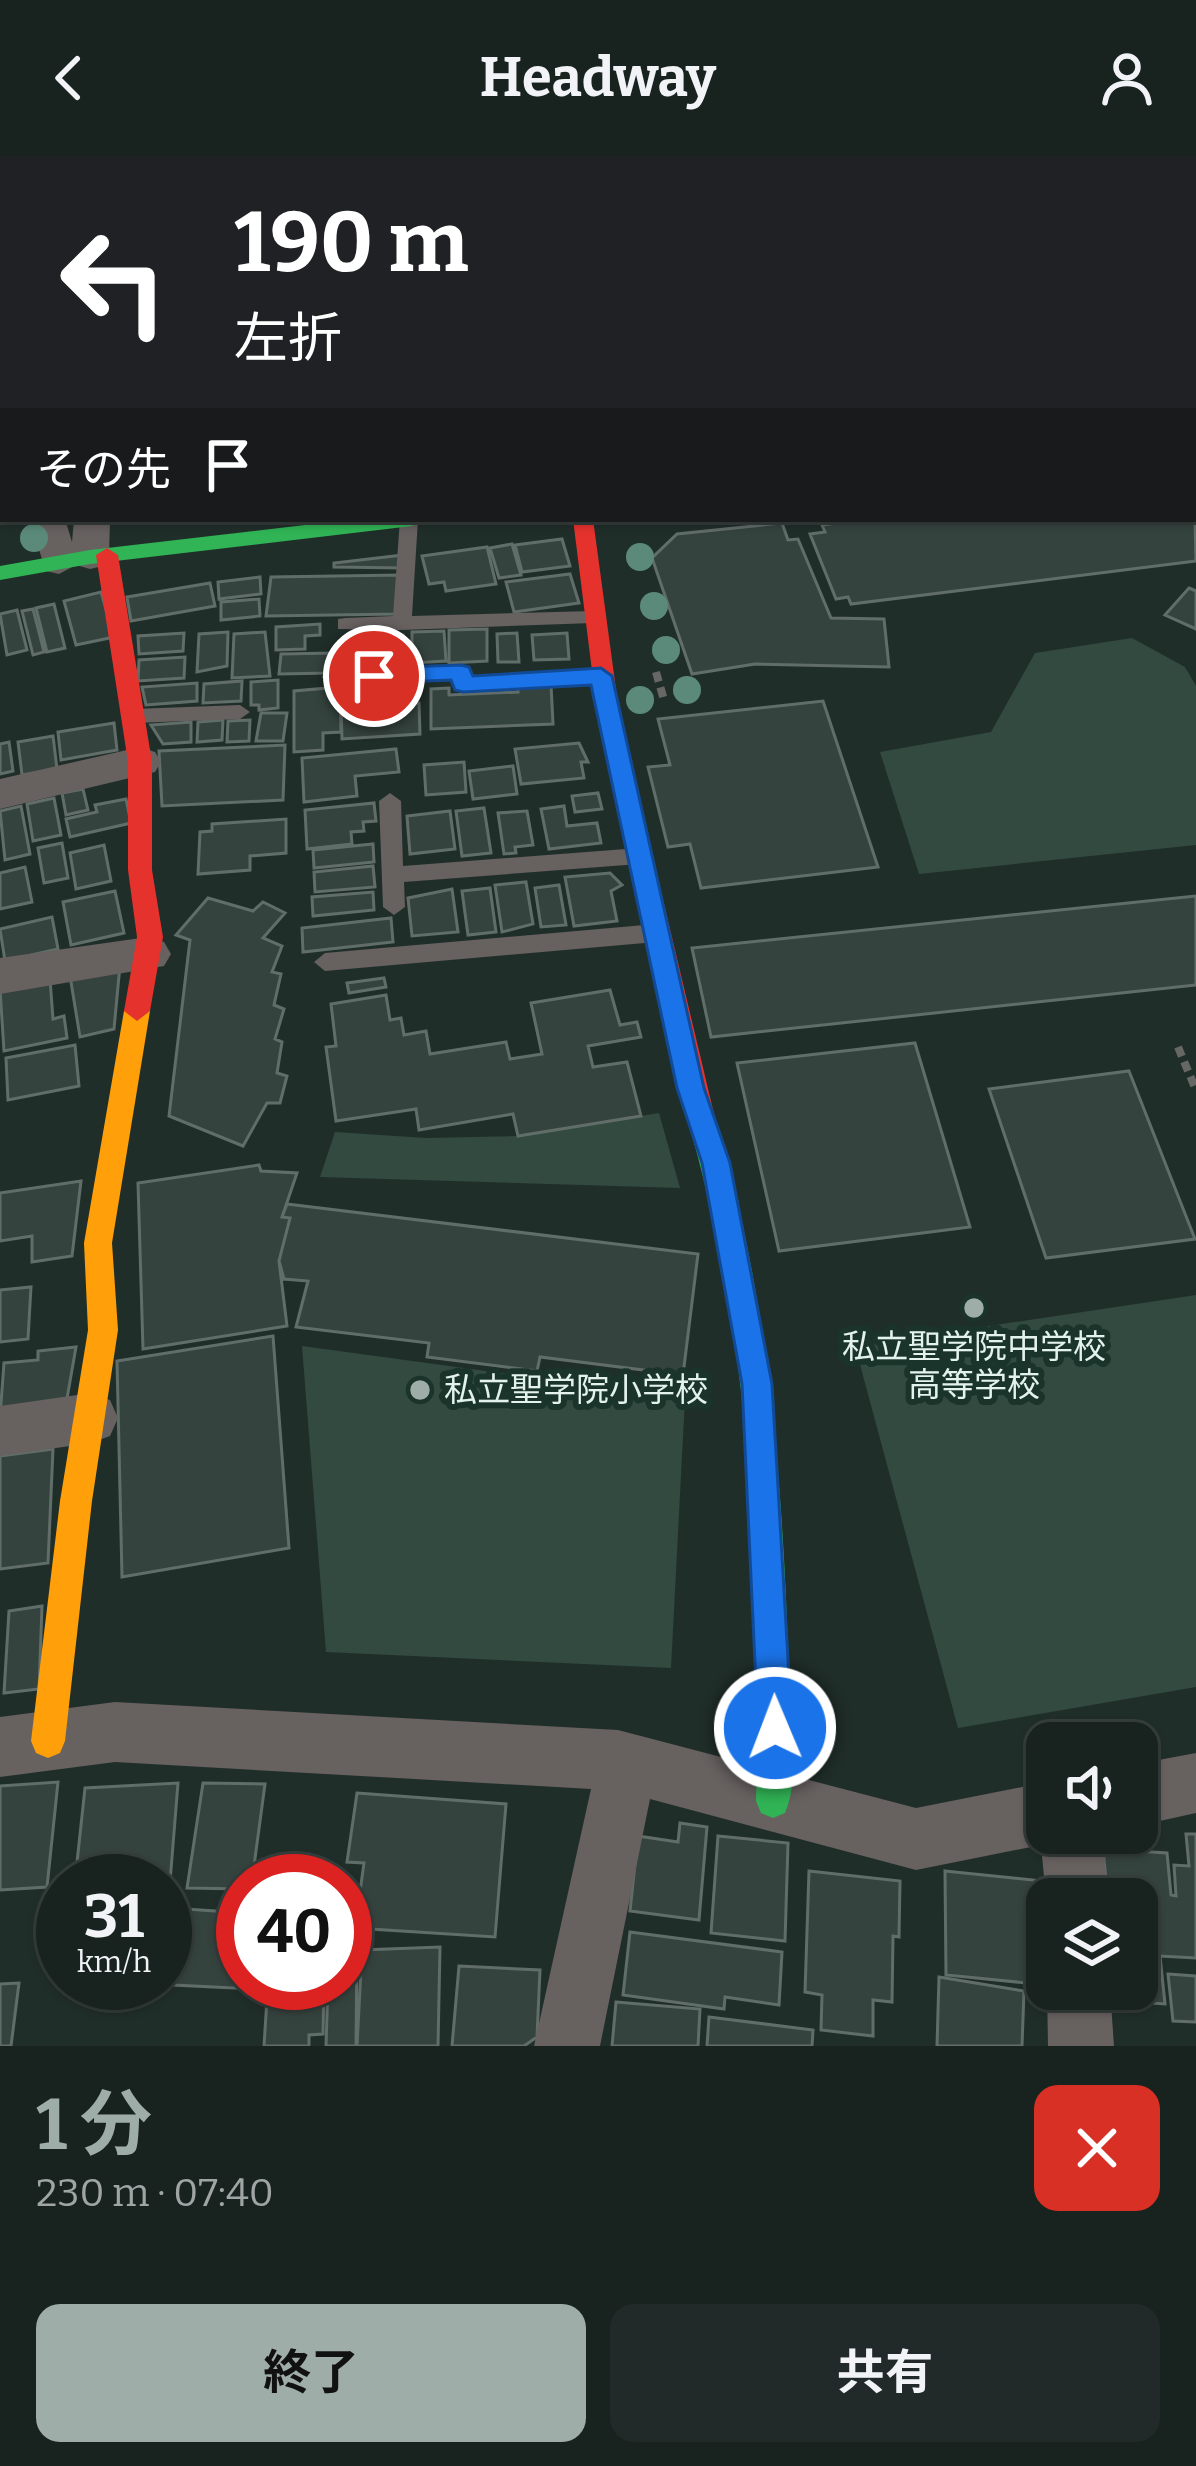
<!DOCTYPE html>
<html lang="ja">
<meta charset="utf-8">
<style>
body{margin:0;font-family:Bitter,"Noto Sans JP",serif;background:#212a28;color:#f1f3f6;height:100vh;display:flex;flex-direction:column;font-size:45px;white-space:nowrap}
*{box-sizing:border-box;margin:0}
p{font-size:39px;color:#9fa4a4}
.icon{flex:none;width:66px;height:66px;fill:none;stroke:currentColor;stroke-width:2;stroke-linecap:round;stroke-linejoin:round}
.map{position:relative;height:1890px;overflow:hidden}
.side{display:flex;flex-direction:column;background:#18221f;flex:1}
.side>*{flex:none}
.guide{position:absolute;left:0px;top:0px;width:1197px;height:366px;box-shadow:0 3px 9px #0004,0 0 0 3px #363f3d;background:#202124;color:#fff;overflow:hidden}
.controls{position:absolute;left:1026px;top:1566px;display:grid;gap:24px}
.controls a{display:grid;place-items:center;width:132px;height:132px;border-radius:24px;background:#18221f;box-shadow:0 3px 9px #0004,0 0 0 3px #363f3d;font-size:60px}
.speed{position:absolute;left:36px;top:1698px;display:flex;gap:24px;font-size:60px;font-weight:700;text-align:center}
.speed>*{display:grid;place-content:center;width:156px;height:156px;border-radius:50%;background:#18221f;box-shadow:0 3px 9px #0004,0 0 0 3px #363f3d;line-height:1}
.speed small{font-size:30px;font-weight:400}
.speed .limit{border:18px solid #d22;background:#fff;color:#111}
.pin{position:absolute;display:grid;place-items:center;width:102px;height:102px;color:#fff;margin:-51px;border:6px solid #fff;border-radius:50%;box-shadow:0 3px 12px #0007}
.me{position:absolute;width:132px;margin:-66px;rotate:359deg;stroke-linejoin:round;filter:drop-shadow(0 0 9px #0008)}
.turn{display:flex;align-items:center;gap:42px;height:252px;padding:0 36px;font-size:54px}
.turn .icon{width:156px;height:156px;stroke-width:2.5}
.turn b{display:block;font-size:84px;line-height:102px}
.then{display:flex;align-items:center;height:114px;padding:0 36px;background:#0003;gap:24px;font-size:45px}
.round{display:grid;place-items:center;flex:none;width:126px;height:126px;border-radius:24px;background:#212a28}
.head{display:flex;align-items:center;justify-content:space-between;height:204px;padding:0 36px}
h1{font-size:72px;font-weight:700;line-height:90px;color:#9fada8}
.button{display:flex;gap:24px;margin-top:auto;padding:24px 36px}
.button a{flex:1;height:138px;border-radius:24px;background:#9fada8;color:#111;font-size:48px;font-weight:700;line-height:138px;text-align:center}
.button a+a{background:#212a28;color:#f1f3f6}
header{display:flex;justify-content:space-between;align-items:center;height:156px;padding:0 36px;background:#18221f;font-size:54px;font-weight:700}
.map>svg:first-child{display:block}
</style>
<header><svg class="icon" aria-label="back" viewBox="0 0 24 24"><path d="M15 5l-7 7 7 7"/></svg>Headway<svg class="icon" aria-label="person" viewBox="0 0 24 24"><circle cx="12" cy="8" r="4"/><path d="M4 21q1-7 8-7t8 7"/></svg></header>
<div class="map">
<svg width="1196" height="1890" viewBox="0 0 1196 1890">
<rect width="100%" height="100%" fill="#202e29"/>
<path fill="#334a41" d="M1132 482 1185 511 1196 530V689L919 718 880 596 991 576 1035 497Z
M659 957 680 1032 320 1021 335 976 426 982 518 980Z
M1196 1139V1531L958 1572 855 1190Z
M302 1190 685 1242 671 1512 326 1496Z"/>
<path fill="#35433e" stroke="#616d69" stroke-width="3" d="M1194 323 1196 405 851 448 848 441 836 443 810 378 825 376 822 369 868 363H1194Z
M782 367 788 384 798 383 831 462 884 463 889 511 755 508 692 518 652 402 677 378Z
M562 383 570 410 522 416 515 389Z
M512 388 521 419 499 422 490 392Z
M487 391 496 428 446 435 444 426 429 428 422 400Z
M403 399 402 412 334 411V407Z
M570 418 579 447 514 456 506 426Z
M401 419 398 458 266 460 271 421Z
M260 421 261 438 219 443 218 426Z
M210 427 215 450 131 465 127 441Z
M1189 432 1196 435V473L1165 459Z
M101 436 114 481 76 489 64 445Z
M259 443 260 460 221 464V446Z
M54 448 65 492 47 496 36 452Z
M33 453 44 496 33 499 22 455Z
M17 454 27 494 7 499 0 458Z
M320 468V479L305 480V493L276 494V471Z
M487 473V505L449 507V474Z
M444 475 446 505 412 507V476Z
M228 476 227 510 197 516 199 478Z
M265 476 270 520 232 522 234 478Z
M184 477 183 495 139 498 138 480Z
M517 477 519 506H498L497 478Z
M567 477 569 503 534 504 532 479Z
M403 479V509L378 510V480Z
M345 484 372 486 366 513 338 512Z
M333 497 331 517 279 518 281 498Z
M185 501 184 522 138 525 139 504Z
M278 524V552L259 554V549H251V526Z
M408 524V546L379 547V540L352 541V527Z
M242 525 241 545 203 547 204 528Z
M197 527V545L146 549 142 531Z
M551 528 553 568 431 573V533L449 532V539L518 536V530Z
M340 531 341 576 323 577V594L294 596V535Z
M367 544V551L419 547 420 578 342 583 341 546Z
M823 545 878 711 701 732 690 688 668 691 648 611 670 609 658 563Z
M261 557H287L283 585H256Z
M223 564 222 584 197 586 198 566Z
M250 564 249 585 227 586 228 565Z
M191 566V586L163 588 151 569Z
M114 567 117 594 61 604 58 576Z
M53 580 57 613 22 619 18 586Z
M9 586 13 615 0 618V588Z
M579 587 588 606H581L584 622 521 628 515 593Z
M285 589 283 644 162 650 159 595Z
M396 593 399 616 355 620 357 640 304 646 302 602Z
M464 606 466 636 426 639 424 609Z
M513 610 517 638 473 643 469 615Z
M83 633 88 654 66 659 62 637Z
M598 637 602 653 575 656 572 640Z
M54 642 61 679 33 685 27 648Z
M126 643 131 667 70 681 66 663 97 656 95 649Z
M374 647 376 665 363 666 364 675 351 676 352 688 307 693 305 654Z
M21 650 30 698 5 704 0 655Z
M564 650 567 670 597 667 601 687 549 693 541 653Z
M484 652 491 697 462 700 456 655Z
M450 655 455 693 410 698 407 660Z
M527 655 533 689 515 691 516 697 504 698 498 657Z
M286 663V697L250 700V714L198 718 200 676 212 675V668Z
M62 687 68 722 44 727 38 692Z
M373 688 374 706 314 712 313 694Z
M104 689 111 725 76 733 70 697Z
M373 710 375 731 315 736 314 716Z
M25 711 32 746 0 753V717Z
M610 717 622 729 611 735 617 765 574 770 565 721Z
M526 726 533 768 502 776 495 729Z
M559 729 566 769 541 771 535 732Z
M490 732 496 776 468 779 462 735Z
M452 733 458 776 412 780 408 742Z
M115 735 124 777 71 789 63 746Z
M373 736 374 754 313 760 312 741Z
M1196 740V829L711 881 692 792Z
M208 742 253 755 263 746 285 757 263 782 282 790 272 816 281 818 274 849 284 853 275 883 282 886 277 917 287 920 280 947H267L243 990 169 960 190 784 176 779Z
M52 761 58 793 5 805 0 773Z
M391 762 393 786 303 796 302 772Z
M120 809 114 873 80 881 70 820Z
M384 822 386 831 349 837 347 827Z
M50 823 53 863 64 860 67 882 4 895 0 833Z
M610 834 620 869 637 866 641 881 588 890 593 911 627 906 641 960 518 980 513 958 419 974 416 953 336 965 326 891 336 890 331 848 386 839 390 864 401 862 404 879 426 875 430 898 506 886 510 903 542 898 531 847Z
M915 887 970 1071 779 1095 737 907Z
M75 889 79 930 8 944 6 902Z
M1129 915 1195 1083 1046 1102 989 933Z
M259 1009 261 1015 297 1017 282 1061 290 1062 279 1105 287 1170 143 1193 138 1027Z
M81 1025 72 1100 32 1106V1080L0 1085V1037Z
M287 1048 698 1098 683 1219 540 1201 537 1215 427 1201 429 1187 296 1171 308 1125 284 1123 279 1105 290 1062 282 1061Z
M31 1131 28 1183 0 1186V1134Z
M273 1180 289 1392 122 1421 117 1205Z
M76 1191 65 1254 0 1261 4 1207 38 1204V1195Z
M53 1293 48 1407 0 1413V1300Z
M42 1450 39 1533 4 1537 9 1455Z
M58 1626 47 1731 0 1734V1630Z
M178 1627 165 1788V1725H75L85 1632Z
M203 1627 265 1628 252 1725H243V1733L187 1732Z
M357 1637 506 1648 495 1781 355 1772 364 1707 347 1706Z
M680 1667 707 1671 699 1764 630 1755 638 1680 678 1686Z
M1186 1678H1196V1802L1160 1800 1165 1848 1105 1844 1104 1833H1137V1743H1095L1094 1735H1107L1103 1693 1167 1697 1171 1739 1176 1740 1174 1709 1189 1710Z
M718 1680 788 1687 785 1785 711 1777Z
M809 1715 900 1725 899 1781 893 1780 892 1846 873 1844V1880L821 1874 822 1839 805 1836Z
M945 1715 1052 1726V1743H1047V1829L946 1819Z
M186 1753 243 1757V1827H255L254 1833 173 1829Z
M630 1776 782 1796 779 1849 725 1841 724 1853 623 1839Z
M440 1791 438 1890H357L362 1794Z
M357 1793 356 1890H326L328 1827H345V1794Z
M459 1810 540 1814 537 1881 524 1890H452Z
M1168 1818 1196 1820V1866L1173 1865Z
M939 1821 1024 1835 1022 1890H937Z
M19 1827 11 1890H0V1828Z
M268 1827H324L323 1878 309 1879V1890H264Z
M616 1846 700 1853 698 1890H612Z
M709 1861 813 1874 812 1890H707Z"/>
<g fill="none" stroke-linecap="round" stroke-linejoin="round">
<path stroke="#676765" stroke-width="8" stroke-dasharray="10 6" stroke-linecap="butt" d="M656 516 664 544
M1178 891 1196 934"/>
<path fill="#676160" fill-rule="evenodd" d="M78 0H94V3H78Z
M611 0H646L608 3Z
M400 363H418L412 460 593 455 603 461 593 467 402 474 338 473V463L345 462 393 460Z
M461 509 468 511 472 521 601 513 611 520 601 527 463 535 456 533 452 523 331 528 321 521 331 514Z
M240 549 250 556 240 563 134 567 124 560 134 553Z
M390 637 401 645 403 710 639 692 650 700 639 708 404 726 405 751 394 759 383 751 379 645Z
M656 768 667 777 656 786 325 815 314 806 325 797Z"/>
<path fill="#676160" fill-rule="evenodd" d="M272 0H302V3H272Z
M785 0H816L818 3H787Z
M1082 0H1113L1115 3H1084Z
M3 81V101L0 102V82Z
M1194 92 1196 93V114L1194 113Z
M0 173 3 174V205L0 204Z
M29 363H65L72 386 74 363H110L109 401 103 410 90 413 76 409 59 418 46 415Z
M140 591 155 596 161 606 155 616 0 653V623Z
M148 781 164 786 171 798 164 810 0 838V802Z
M91 1237 110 1244 118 1262 110 1280 91 1287 0 1300V1250Z
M115 1546 618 1574 916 1652 1047 1626V1677H1103L1107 1743H1047V1752L1041 1689 916 1714 650 1643 600 1890H534L591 1633 115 1606 0 1621V1561Z
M1196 1597V1657L1137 1670V1608Z
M1047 1830 1110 1833 1114 1890H1048Z"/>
<path fill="#30b455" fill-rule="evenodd" d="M1194 266H1196V278H1194Z
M356 363H422L412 370 90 408 0 424V410L90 394Z
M701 951 711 954 715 962C770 1143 783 1333 789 1521 791 1562 801 1619 785 1657L773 1662 761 1657 756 1645C762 1421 751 1178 687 962L691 954Z"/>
<path fill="#ff9f0a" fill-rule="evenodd" d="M137 845 150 855 112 1087 118 1174 92 1345 65 1585 60 1597 48 1602 36 1597 31 1585 60 1345 88 1174 84 1087 124 855Z"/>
<path fill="#e5322d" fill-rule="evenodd" d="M573 363H593L620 563 715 962 711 970H691L687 962 598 563Z
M107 392 118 399 152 606V714L163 781 150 855 137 865 124 855 137 781 128 714V606L96 399Z"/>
</g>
<g fill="#5b8a7a">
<circle cx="34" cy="382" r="14"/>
<circle cx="640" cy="401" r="14"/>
<circle cx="654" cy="450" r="14"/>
<circle cx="666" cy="494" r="14"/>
<circle cx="687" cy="534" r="14"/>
<circle cx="640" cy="544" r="14"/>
</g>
<path fill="#1a73e8" stroke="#114b97" stroke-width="3" d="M461 509 469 511 473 520 601 512 612 520 704 932 730 1007 772 1228 792 1572 787 1584 775 1589 763 1584 758 1572 742 1228 702 1007 677 932 591 529 463 536 455 534 451 524 374 527 363 520 374 512Z"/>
<g fill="#9fada8" stroke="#1a342b" stroke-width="4.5">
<circle cx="974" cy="1152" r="12"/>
<circle cx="420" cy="1234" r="12"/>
</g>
<g text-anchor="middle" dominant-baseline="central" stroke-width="12" stroke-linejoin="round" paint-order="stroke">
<g font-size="33" fill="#e3f2ec" stroke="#1a342b">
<text x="974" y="1191">私立聖学院中学校<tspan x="974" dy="38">高等学校</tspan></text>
<text x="444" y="1234" text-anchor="start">私立聖学院小学校</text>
</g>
</g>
</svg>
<div class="controls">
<a><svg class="icon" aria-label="sound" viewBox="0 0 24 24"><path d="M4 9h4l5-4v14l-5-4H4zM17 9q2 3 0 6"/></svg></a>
<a><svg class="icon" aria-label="layers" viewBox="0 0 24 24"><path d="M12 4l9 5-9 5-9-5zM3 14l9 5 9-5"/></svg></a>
</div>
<div class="speed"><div>31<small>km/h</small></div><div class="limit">40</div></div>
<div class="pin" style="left:374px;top:520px;background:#d93025"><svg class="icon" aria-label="arrive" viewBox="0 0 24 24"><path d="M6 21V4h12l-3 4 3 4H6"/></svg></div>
<svg class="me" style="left:775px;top:1572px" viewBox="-20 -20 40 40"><circle r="17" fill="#1a73e8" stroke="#fff" stroke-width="3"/><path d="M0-11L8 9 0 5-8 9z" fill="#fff"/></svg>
<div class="guide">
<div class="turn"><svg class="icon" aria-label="left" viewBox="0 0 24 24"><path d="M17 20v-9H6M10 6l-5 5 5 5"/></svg><div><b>190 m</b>左折</div></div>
<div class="then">その先<svg class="icon" aria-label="arrive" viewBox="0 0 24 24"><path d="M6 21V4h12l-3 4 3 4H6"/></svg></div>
</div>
</div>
<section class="side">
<div class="head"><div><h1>1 分</h1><p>230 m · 07:40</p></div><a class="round" style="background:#d93025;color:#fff"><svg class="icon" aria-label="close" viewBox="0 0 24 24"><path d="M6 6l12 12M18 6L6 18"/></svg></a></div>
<div class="button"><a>終了</a><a>共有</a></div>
</section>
